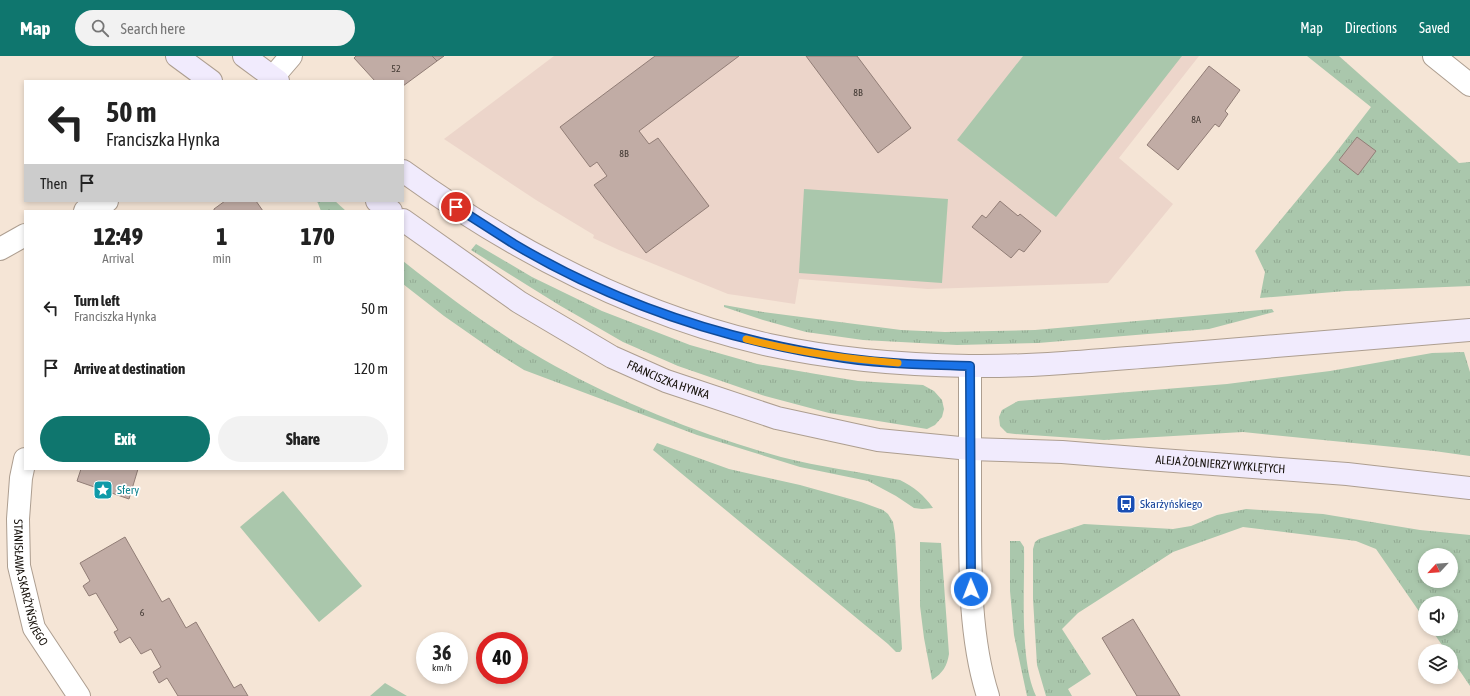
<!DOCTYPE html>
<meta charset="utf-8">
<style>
body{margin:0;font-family:"Asap Condensed",sans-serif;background:#f2f2f2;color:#222;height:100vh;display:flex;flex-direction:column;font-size:15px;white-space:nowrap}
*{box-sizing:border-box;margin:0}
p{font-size:13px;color:#767676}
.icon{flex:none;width:22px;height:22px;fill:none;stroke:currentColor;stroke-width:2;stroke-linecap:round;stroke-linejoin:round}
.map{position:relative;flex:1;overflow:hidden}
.side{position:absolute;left:24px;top:154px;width:380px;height:260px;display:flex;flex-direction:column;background:#fff;border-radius:0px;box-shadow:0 2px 6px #0003}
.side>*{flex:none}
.banner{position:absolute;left:24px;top:24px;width:380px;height:122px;border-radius:0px;box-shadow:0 2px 6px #0003;background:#fff;color:#222;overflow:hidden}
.needle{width:26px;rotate:244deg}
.fabs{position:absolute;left:1418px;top:492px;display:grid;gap:8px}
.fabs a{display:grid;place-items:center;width:40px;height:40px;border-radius:50%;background:#fff;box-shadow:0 2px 6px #0003;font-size:20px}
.speed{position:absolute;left:416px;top:576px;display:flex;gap:8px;font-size:20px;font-weight:700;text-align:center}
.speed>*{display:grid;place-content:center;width:52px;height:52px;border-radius:50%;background:#fff;box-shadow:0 2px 6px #0003;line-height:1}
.speed small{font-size:10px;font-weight:400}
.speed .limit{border:6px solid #d22;background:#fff;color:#111}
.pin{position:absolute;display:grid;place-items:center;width:34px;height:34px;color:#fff;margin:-17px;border:2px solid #fff;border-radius:50%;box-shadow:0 1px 4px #0007}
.me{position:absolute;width:44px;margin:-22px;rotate:359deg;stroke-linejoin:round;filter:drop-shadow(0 0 3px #0008)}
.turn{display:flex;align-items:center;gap:14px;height:84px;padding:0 16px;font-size:18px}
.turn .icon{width:52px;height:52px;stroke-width:2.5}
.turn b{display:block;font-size:28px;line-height:34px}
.then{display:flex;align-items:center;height:38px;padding:0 16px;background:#0003;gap:8px;font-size:15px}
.eta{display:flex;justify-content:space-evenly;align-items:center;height:68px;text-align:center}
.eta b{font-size:24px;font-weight:800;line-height:28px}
.button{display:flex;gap:8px;margin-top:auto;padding:8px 16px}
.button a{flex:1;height:46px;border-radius:24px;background:#0f766e;color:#fff;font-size:16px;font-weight:800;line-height:46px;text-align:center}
.button a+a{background:#f2f2f2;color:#222}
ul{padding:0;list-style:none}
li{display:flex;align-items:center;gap:12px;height:60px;padding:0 16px}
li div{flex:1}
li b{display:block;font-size:15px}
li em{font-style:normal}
header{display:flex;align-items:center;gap:24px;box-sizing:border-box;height:56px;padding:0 20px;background:#0f766e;color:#fff}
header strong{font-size:19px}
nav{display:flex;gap:22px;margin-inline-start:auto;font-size:14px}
.search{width:280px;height:36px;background:#f2f2f2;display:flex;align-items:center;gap:10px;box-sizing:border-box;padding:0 14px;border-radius:22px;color:#767676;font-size:15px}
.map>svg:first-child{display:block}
</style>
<header>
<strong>Map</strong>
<div class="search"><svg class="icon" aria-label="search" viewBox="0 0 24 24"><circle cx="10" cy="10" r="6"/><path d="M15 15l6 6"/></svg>Search here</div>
<nav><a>Map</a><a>Directions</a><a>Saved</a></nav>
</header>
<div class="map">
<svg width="1470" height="640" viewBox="0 0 1470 640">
<defs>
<pattern id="grass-tufts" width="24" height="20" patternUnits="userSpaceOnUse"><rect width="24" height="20" fill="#aac7ac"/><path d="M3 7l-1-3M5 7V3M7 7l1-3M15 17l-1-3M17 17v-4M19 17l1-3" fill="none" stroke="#92aa93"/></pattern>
</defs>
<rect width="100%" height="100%" fill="#f5e5d6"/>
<path fill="#ecd5ca" d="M554 0H1199L1119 102 1173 148 1108 227 928 233 799 223 795 248 728 238 619 194 593 182 594 179 536 144 444 83Z"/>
<path fill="url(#grass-tufts)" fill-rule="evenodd" d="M1307 0H1339L1456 104 1459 107 1470 106V230L1346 235 1260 242 1265 216 1255 195 1331 103 1371 51Z
M317 145H335L346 155H321Z
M476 188 532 221 602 255 690 289 757 308 816 318 858 325 923 329 934 335 942 344 944 353 942 361 935 369 927 373 829 357 765 340 678 310 623 286 559 249 471 194Z
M403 205C451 243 501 280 555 310 626 349 702 379 781 401 820 411 860 416 900 424 914 431 924 439 933 452L922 453 914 452 896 440 868 425 800 411 697 379 524 314 497 297 444 260 403 228Z
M724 249 763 256 901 274 945 276 1035 274 1272 253 1274 256 1209 273 1038 287 957 289 863 284 806 276 763 264 724 251Z
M1464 296 1470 316V400L1434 395 1243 376 1104 384 1015 378 1007 377 1000 370 999 361 1002 354 1018 345 1227 328 1330 315 1432 297Z
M657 387 729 413 800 429 861 446 883 454 888 458 893 466 895 478 902 593 900 596H896L888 588 653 394Z
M1246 453 1323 458 1420 474 1470 479V630L1451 602V595H1446L1431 573H1451V547H1425V564L1376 493 1356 485 1243 471 1173 496 1078 557 1062 573 1091 618 1068 633 1072 640H1046L1037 609 1033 543V493L1035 486 1039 483 1084 468 1173 473 1191 470 1217 459ZM1425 499H1451V525H1425Z
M1010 485H1020L1024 491C1025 533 1019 603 1036 640H1027L1014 579 1010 535Z
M920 486 941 487 949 598C947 610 943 617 932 624L924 582 920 550Z"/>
<path fill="#aac7ac" d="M1023 0H1182L1056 161 957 84Z
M804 133 948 143 942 227 799 217Z
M283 435 362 530 319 566 240 471Z
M385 627 407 640H370Z"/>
<path fill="#c1aca5" stroke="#917d76" d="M356 0H432L437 5 403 30V25H375L354 2Z
M432 0H444L437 5Z
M655 0H739L639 75 649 88 658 82 709 150 646 197 594 129 607 120 597 106 590 111 560 71Z
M806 0H857L911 72 878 97Z
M1209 10 1240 34 1225 55 1228 58 1219 71 1215 68 1178 114 1147 89Z
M1357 81 1376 95 1358 119 1339 104Z
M225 145H256L263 155H214V153Z
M1000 145 1018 160 1020 158 1041 175 1024 196 1019 193 1011 202 972 171 982 159 986 162Z
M81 413H138L129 443 77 425Z
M125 481 162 546 169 542 186 572 196 566 234 632 241 628 248 640H178L167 622 159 627 153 616 161 611 151 593 141 598 130 581 120 587 114 576 118 574 96 537 89 540 83 530 90 525 80 507Z
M1133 563 1180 640H1137L1102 582Z"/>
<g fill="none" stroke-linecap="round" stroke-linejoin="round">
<defs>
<g id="minor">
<path d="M273 21 291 0"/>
<path d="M85 155 100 151 107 145"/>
<path d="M0 193 25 179"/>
<path id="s1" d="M25 403 21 422 18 463 19 510 34 572 79 640"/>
</g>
<path id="tertiary" d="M1434 0 1470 29
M970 310C970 356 970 401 970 447 970 509 969 581 988 640"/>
<g id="secondary">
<path d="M177 0 211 25"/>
<path d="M244 0 278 25"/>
<path d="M403 115C514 195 635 259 769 289 834 303 902 309 969 310 1039 311 1110 303 1180 298 1277 290 1373 282 1470 274"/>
<path d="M377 145 391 155"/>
<path id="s2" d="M403 164 519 246 612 301 666 325 777 362 878 384 970 393 1062 396 1148 403 1347 418 1470 432"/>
</g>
</defs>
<use href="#minor" stroke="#ad9e90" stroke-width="24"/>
<use href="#tertiary" stroke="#ad9e90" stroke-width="24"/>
<use href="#secondary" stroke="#ad9e90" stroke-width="24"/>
<use href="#minor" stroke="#fff" stroke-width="22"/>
<use href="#tertiary" stroke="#fff" stroke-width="22"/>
<use href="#secondary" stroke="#f1ebfd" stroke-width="22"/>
</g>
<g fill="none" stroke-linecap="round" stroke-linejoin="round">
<defs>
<path id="route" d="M456 151C475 163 495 176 514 188 615 248 729 285 844 302 886 308 928 309 970 310L971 533"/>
</defs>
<use href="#route" stroke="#114b97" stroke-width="10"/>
<use href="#route" stroke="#1a73e8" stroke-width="7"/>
<path stroke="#f59e0b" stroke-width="7" d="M746 283C796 296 847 303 898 307"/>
</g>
<defs>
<symbol id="sight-square" viewBox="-11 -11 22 22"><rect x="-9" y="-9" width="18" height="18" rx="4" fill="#0f9aa8" stroke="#fff"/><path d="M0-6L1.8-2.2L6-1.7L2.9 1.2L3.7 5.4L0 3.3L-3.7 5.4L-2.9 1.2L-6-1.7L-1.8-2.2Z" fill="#fff"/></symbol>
<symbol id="bus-square" viewBox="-11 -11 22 22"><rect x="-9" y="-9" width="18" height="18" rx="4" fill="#1a4fb4" stroke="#fff"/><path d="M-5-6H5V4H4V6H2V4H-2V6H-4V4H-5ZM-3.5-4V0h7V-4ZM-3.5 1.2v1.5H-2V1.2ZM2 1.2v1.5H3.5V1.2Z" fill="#fff"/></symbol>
</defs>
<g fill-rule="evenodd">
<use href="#sight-square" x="92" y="423" width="22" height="22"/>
<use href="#bus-square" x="1115" y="437" width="22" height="22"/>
</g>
<g text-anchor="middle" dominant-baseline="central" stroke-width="3.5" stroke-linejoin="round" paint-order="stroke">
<g font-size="10" fill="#423933">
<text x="396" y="12">52</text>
<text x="858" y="36">8B</text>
<text x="1196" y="63">8A</text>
<text x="624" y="97">8B</text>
<text x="142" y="556">6</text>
</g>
<g font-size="12" fill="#18130d" stroke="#fff">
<text stroke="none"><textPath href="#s2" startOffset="311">FRANCISZKA HYNKA</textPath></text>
<text stroke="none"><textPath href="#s2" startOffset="873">ALEJA ŻOŁNIERZY WYKLĘTYCH</textPath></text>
<text stroke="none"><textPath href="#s1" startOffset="126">STANISŁAWA SKARŻYŃSKIEGO</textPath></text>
</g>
<g font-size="12" fill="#0d838f" stroke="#fff" text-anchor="start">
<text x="117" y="434">Sfery</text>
</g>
<g font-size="12" fill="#164399" stroke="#fff" text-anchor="start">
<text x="1140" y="448">Skarżyńskiego</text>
</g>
</g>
</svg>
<div class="fabs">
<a><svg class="needle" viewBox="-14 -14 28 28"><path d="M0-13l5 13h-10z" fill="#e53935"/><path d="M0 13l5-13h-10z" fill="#767676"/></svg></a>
<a><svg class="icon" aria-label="sound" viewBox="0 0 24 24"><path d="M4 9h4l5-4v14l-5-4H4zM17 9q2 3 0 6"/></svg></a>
<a><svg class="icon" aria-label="layers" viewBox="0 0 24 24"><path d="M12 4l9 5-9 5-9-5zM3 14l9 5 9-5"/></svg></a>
</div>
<div class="speed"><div>36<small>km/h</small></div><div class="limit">40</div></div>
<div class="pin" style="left:456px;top:151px;background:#d93025"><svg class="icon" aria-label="arrive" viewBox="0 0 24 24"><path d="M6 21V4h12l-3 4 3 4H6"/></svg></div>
<svg class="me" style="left:971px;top:533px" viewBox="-20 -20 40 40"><circle r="17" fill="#1a73e8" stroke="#fff" stroke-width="3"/><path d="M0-11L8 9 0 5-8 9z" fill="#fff"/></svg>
<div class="banner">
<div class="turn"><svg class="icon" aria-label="left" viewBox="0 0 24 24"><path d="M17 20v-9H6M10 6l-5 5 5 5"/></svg><div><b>50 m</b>Franciszka Hynka</div></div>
<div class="then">Then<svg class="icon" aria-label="arrive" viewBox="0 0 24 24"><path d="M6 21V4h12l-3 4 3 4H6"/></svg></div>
</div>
<section class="side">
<div class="eta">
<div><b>12:49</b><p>Arrival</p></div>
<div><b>1</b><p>min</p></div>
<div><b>170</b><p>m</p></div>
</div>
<ul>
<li><svg class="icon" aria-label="left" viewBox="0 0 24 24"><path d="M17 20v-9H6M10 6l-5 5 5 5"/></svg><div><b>Turn left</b><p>Franciszka Hynka</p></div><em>50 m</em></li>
<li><svg class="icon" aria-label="arrive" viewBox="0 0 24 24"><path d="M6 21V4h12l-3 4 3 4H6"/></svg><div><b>Arrive at destination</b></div><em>120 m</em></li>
</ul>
<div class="button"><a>Exit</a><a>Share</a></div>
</section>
</div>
